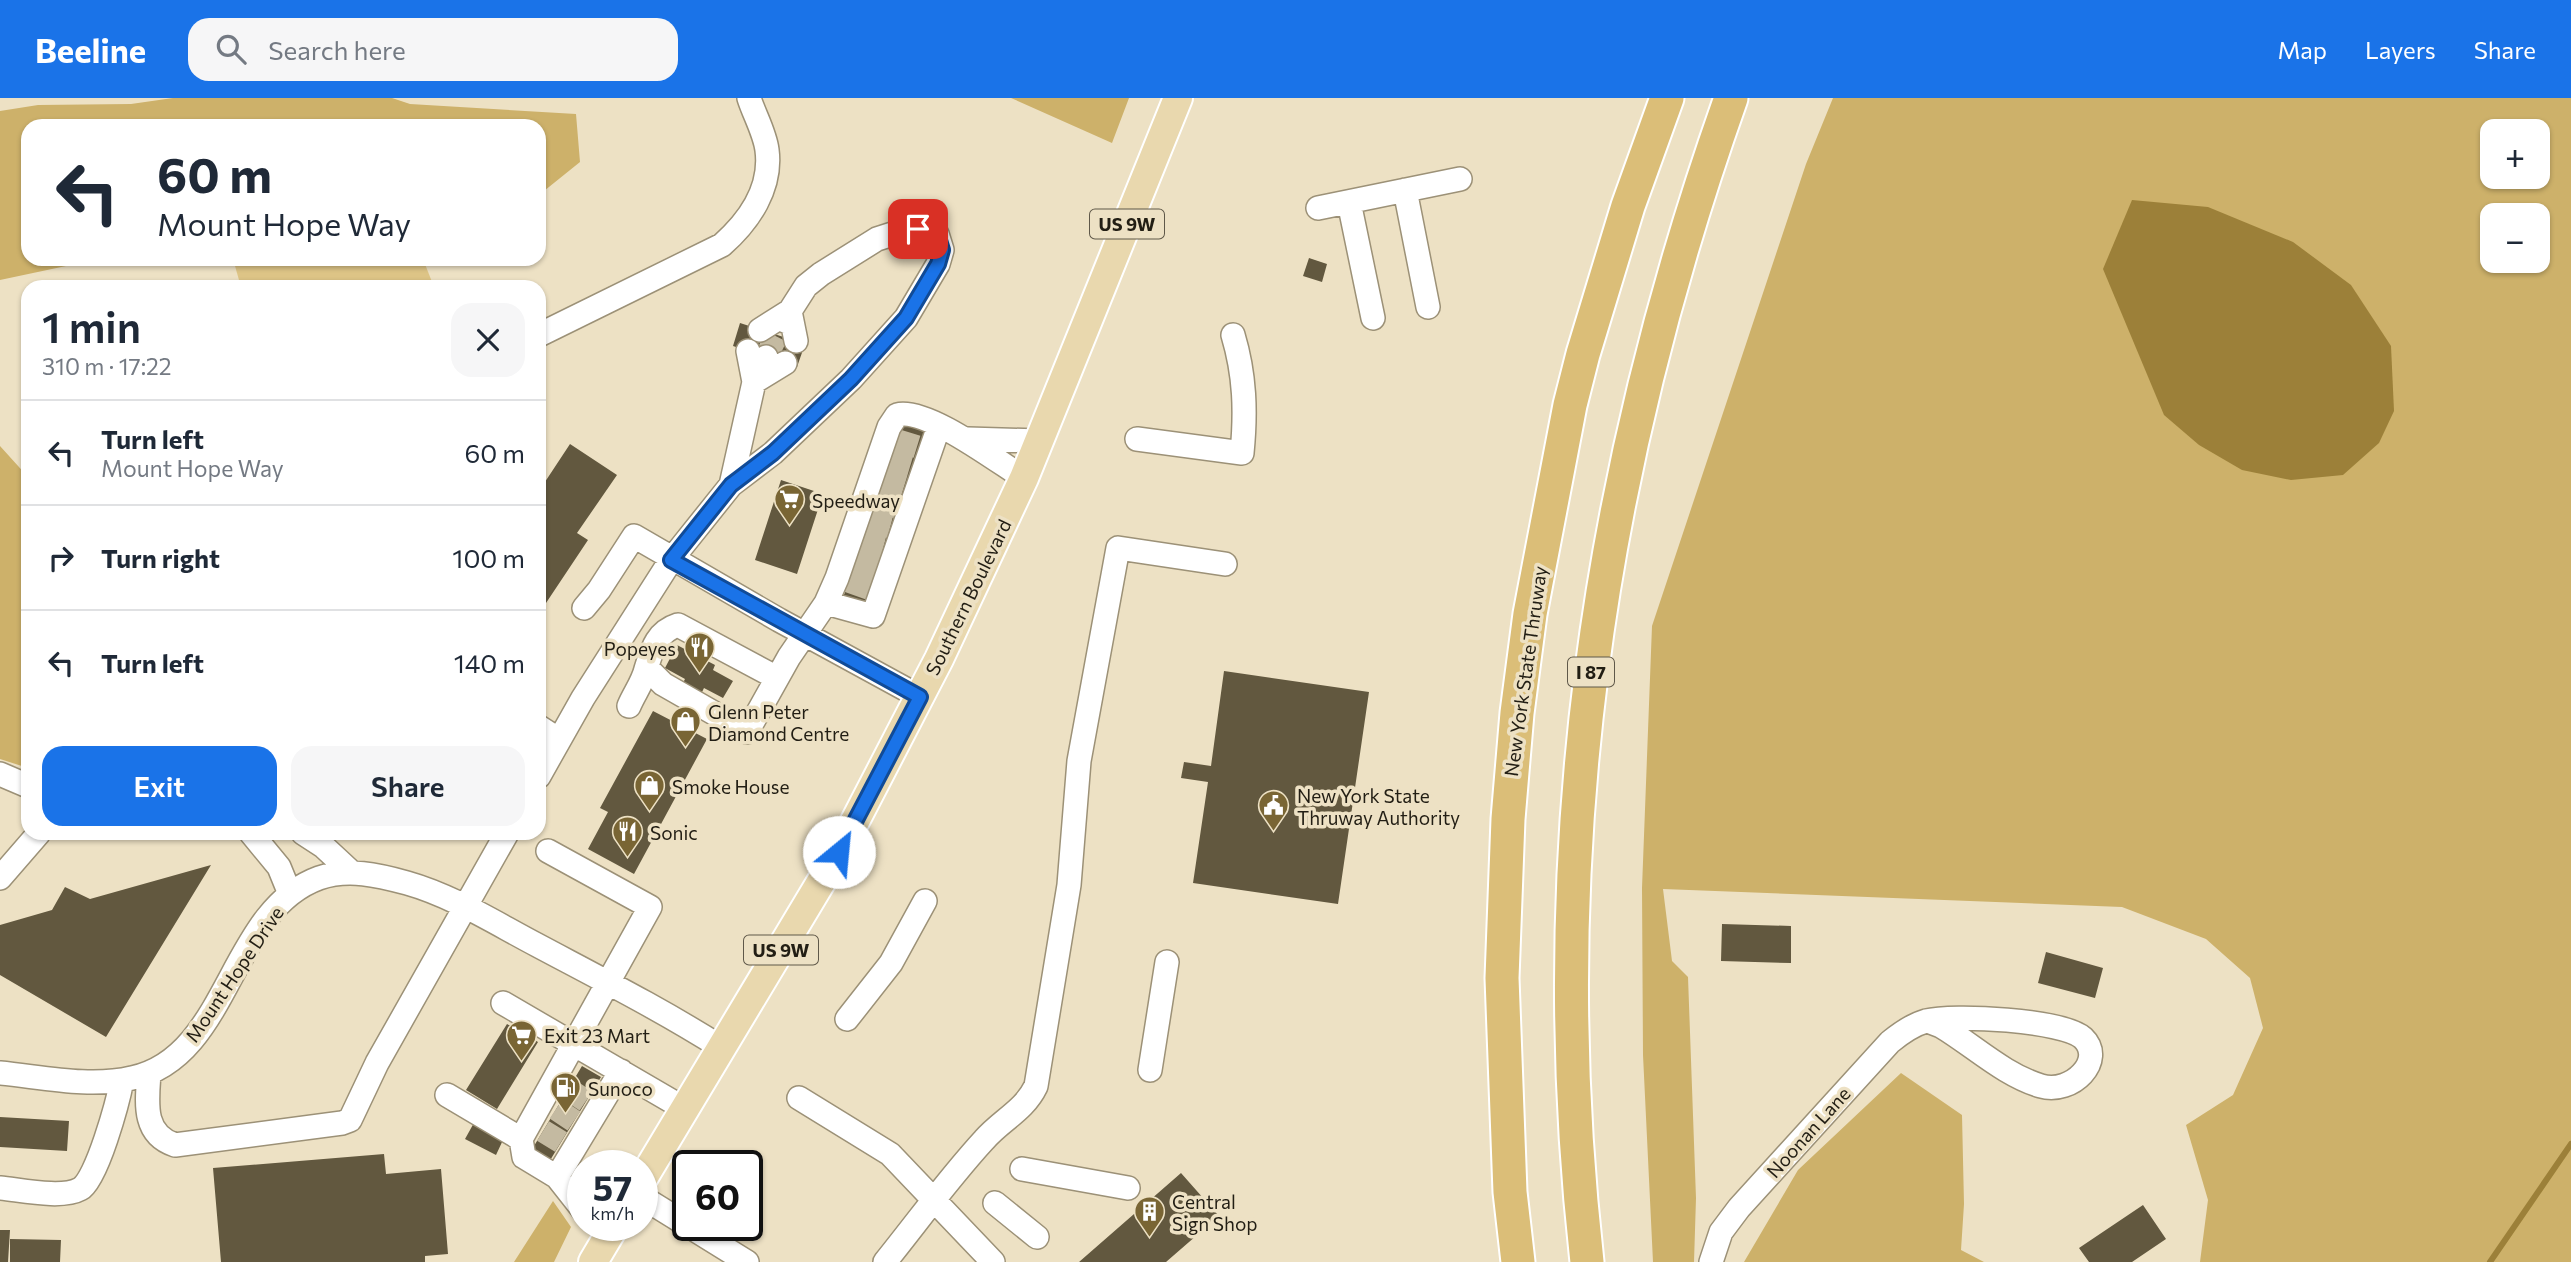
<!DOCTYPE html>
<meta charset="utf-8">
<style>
body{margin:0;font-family:Commissioner,sans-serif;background:#f6f6f7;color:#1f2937;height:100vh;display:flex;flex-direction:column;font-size:26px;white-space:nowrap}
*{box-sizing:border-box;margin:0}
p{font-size:23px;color:#747a83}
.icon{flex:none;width:38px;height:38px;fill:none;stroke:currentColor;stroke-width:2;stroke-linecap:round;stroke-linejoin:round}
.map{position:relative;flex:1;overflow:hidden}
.side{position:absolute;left:21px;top:182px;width:525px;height:560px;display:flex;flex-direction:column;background:#fff;border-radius:21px;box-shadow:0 2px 5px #0004}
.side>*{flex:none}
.hud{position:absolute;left:21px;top:21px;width:525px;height:147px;border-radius:21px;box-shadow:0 2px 5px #0004;background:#fff;color:#1f2937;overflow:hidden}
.tools{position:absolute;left:2480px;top:21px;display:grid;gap:14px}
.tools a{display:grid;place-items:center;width:70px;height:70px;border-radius:14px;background:#fff;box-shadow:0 2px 5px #0004;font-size:35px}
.speed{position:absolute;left:567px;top:1052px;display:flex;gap:14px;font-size:35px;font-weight:700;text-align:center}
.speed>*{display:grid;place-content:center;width:91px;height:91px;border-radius:50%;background:#fff;box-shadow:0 2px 5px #0004;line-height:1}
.speed small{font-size:18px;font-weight:400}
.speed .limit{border:4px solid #111;border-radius:10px;background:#fff;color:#111}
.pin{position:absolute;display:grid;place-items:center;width:60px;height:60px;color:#fff;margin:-30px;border-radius:14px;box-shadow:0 4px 10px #0006}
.me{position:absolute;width:77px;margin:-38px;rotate:28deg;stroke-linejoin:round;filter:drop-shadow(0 0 5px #0008)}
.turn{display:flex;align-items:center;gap:24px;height:147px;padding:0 21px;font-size:32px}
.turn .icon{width:91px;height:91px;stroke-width:2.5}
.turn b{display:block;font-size:49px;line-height:60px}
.round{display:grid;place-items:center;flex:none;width:74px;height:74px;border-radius:21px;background:#f6f6f7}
.head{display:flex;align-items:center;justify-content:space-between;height:119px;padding:0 21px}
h1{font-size:42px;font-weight:600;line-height:52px}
.primary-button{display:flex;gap:14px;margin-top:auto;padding:14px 21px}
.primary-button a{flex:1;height:80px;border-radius:21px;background:#1a73e8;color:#fff;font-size:28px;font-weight:600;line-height:80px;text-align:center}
.primary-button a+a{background:#f6f6f7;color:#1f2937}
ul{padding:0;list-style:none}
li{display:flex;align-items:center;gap:21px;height:105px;padding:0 21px;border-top:2px solid #e0e1e3}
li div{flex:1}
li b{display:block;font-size:26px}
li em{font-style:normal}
header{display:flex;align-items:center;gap:42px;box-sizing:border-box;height:98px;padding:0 35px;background:#1a73e8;color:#fff}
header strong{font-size:33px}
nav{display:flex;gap:38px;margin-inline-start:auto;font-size:24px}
.search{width:490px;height:63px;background:#f6f6f7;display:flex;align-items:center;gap:18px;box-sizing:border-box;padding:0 24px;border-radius:21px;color:#747a83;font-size:26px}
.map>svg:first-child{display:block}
</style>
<header>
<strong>Beeline</strong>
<div class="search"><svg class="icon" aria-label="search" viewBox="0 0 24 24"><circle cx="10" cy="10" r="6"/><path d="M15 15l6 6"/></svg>Search here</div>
<nav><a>Map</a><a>Layers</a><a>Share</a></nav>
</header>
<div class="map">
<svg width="2571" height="1164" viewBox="0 0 2571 1164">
<rect width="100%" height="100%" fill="#ede1c4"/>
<path fill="#ddc486" d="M233 161H423L434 189H241Z"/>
<path fill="#cdb16a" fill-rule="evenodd" d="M173 0H392L410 6 576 16 580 64 539 97V28H28V161H99L0 182V13L38 7 131 6Z
M1011 0H1129L1112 45Z
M1833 0H2571V1164H2200L2208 1102 2186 1027 2233 997 2263 930 2250 880 2206 841 2122 809 1663 791 1672 863 1688 879 1696 1100 1694 1164H1653L1643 957 1642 790 1652 528 1806 66ZM2492 33H2538V79H2492ZM2492 117H2538V163H2492Z
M0 348 28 379V670L0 661Z
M1901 975 1962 1017 1964 1106 1961 1152 1984 1164H1744L1798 1072Z
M553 1103 571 1129 554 1164H514Z"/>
<path fill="#9c8039" d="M2132 102 2208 109 2293 144 2351 187 2391 248 2394 313 2379 345 2343 377 2291 382 2242 372 2199 347 2164 317 2103 171Z"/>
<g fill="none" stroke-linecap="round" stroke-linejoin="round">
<path stroke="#9c8039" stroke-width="6" d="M2490 1164 2571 1046"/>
</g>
<path fill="#62583f" d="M1309 160 1327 166 1322 184 1303 178Z
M740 225 805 246 797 269 733 248Z
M903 320 928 328 869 509 843 500Z
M570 346 617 377 577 435 588 442 544 508 539 505V393Z
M781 382 823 396 797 476 755 462Z
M677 547 715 567 713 572 733 583 723 600 704 590 701 596 683 585 685 581 665 570Z
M1224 573 1369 594 1338 806 1193 785 1208 684 1181 680 1184 664 1211 668Z
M653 613 707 641 634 776 588 751 608 714 600 710Z
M211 767 106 939 0 877V827L52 812 65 789 90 801Z
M1722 826 1791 828V865L1721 863Z
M2046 854 2103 870 2095 900 2038 885Z
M507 926 538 944 497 1011 466 992Z
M582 968 601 979 549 1064 531 1053Z
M0 1019 69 1023 67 1053 0 1049Z
M475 1023 494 1033 492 1037 503 1042 496 1057 465 1041Z
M384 1056 386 1076 441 1071 448 1156 425 1158V1164H221L213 1070Z
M1181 1075 1219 1118 1166 1164H1079Z
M2143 1107 2166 1141 2132 1164H2089L2079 1150Z
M0 1132H10L8 1164H0Z
M10 1141 61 1142 60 1164H10Z"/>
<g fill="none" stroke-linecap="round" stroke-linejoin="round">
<path stroke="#c4baa1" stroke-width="23" stroke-dasharray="23 11" stroke-linecap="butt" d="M766 259 777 237
M895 342 921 350
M888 362 915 370
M882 382 908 390
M875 403 901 410
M868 423 895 430
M861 444 888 451
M855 463 881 472
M848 483 874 492
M568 991 586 1003
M556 1011 574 1023
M543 1033 561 1044"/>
<defs>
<path id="minor" d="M1405 92 1428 209
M1349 104 1373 220
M1318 110 1460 81
M785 223 790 213 796 243
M539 237 722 147C749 123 772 90 767 52 765 35 754 16 749 0
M766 259 754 284 785 265
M968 341 1039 343
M1137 341 1242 355C1246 314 1245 277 1233 237
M731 387 754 284 748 253
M826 505 873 518 939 328
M584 510 599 492 634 438 779 522 920 599
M647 570 663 586 747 634 789 559 826 505 837 480 889 329 897 317C926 309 998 364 1024 380
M629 608C634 596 643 584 646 571 652 552 656 534 678 527L777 580
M539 629 559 642
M0 676 28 688
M539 678 583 600 671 462 731 387 773 355 851 281 906 220 938 166 942 152 937 136 918 131 905 132 877 141 821 176 806 188 790 213 760 232
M251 735 279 769 290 796
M303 735 323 748 351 774
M548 753 650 809 521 1041 524 1059 557 1079 583 1112
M0 780 39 735
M503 905 685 1011
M847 921 891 865 925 803
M1150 972 1167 864
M0 975C42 979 90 990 132 980 230 959 228 813 319 780 348 770 378 777 407 785 453 798 495 825 537 847 599 880 662 912 722 950
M149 975C147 1004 142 1036 175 1047L342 1025 350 1022 377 965 507 735
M447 997 521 1041
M799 1000 890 1056 993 1164
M1022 1071 1128 1090
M557 1079 621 973
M0 1090C21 1092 62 1101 80 1091 97 1082 118 1003 122 982
M642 1099 747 1164
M995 1105 1037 1139
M885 1164C918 1123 949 1080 984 1042 1001 1022 1024 1013 1036 988L1069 787 1079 663 1118 450 1225 466
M1711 1164 1721 1134 1739 1110 1890 944C1901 935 1912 927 1926 923 1953 916 2063 922 2083 940 2106 962 2072 997 2041 988 2004 977 1973 947 1941 928L1928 923"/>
<path id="major" d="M642 1082 839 754 939 561 1024 380 1178 0
M593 1164 615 1127"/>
<path id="highway" d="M1518 1164 1510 1094 1502 880 1508 721 1517 615 1530 516 1570 307 1583 256 1628 108 1667 0
M1587 1164C1542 763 1596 380 1731 0"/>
</defs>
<use href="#minor" stroke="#9c9177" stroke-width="26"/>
<use href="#major" stroke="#fff" stroke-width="32"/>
<use href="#highway" stroke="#fff" stroke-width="37"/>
<use href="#minor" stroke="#fff" stroke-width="23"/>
<use href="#major" stroke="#e9d8ae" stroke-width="28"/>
<use href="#highway" stroke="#dbbe78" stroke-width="33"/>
</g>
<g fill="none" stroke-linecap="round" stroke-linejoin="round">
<defs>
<path id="route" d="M839 754 920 599 671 462 731 387 773 355 851 281 906 220 938 166 942 152 937 136 918 131"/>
</defs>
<use href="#route" stroke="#114b97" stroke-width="18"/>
<use href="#route" stroke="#1a73e8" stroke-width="12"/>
</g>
<defs>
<symbol id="supermarket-pin" viewBox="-11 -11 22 30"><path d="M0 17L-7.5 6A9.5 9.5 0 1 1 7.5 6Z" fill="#796534" stroke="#ede1c4"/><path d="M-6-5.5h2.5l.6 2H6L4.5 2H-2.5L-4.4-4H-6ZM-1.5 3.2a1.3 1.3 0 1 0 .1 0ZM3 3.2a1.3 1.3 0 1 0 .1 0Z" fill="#fff"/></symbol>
<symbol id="restaurant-pin" viewBox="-11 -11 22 30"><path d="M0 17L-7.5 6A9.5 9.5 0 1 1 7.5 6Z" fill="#796534" stroke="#ede1c4"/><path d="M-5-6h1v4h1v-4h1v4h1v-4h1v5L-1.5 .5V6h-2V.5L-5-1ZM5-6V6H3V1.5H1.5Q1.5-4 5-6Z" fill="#fff"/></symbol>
<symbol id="shop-pin" viewBox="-11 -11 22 30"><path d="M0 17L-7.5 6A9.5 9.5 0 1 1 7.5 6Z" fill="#796534" stroke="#ede1c4"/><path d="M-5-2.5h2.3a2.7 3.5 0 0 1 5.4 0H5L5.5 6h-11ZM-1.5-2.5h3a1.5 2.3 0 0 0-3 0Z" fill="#fff"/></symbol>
<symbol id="civic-pin" viewBox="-11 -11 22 30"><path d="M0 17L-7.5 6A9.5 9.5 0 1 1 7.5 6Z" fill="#796534" stroke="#ede1c4"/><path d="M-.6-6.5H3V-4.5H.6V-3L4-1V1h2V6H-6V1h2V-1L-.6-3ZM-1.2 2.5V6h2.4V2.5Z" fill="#fff"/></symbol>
<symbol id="fuel-pin" viewBox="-11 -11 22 30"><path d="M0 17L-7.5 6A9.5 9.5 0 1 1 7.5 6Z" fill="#796534" stroke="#ede1c4"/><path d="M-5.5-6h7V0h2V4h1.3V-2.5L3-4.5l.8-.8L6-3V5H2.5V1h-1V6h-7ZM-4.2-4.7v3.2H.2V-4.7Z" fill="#fff"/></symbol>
<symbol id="building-pin" viewBox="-11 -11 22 30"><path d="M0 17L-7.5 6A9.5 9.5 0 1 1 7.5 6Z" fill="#796534" stroke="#ede1c4"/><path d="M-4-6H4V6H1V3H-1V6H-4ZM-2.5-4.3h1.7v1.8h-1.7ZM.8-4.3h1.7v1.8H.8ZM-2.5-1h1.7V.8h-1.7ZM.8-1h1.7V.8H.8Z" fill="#fff"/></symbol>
</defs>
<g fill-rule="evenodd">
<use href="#supermarket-pin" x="772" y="384" width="35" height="47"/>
<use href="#restaurant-pin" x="682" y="532" width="35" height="47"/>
<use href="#shop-pin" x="668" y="606" width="35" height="47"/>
<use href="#shop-pin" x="632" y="670" width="35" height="47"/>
<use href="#civic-pin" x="1256" y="690" width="35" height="47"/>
<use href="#restaurant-pin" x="610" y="716" width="35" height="47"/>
<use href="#supermarket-pin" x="504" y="920" width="35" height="47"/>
<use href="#fuel-pin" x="548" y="972" width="35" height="47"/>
<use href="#building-pin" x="1132" y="1096" width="35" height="47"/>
</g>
<g text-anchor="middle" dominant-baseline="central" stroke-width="7" stroke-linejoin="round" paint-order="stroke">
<g fill="#ede1c4" stroke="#5f5849" stroke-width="2">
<rect x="1090" y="111.5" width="74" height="29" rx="5"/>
<rect x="1568" y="559.5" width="46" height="29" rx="5"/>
<rect x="744" y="837.5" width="74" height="29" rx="5"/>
</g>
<g font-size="18" font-weight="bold" fill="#221e14">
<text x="1127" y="126">US 9W</text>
<text x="1591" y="574">I 87</text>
<text x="781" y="852">US 9W</text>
</g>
<g font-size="19" fill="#221e14" stroke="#ede1c4" text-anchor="start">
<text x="812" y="402">Speedway</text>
<text x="676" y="550" text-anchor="end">Popeyes</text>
<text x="708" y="613">Glenn Peter<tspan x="708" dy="22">Diamond Centre</tspan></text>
<text x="672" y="688">Smoke House</text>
<text x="1297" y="697">New York State<tspan x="1297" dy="22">Thruway Authority</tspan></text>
<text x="650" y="734">Sonic</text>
<text x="544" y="937">Exit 23 Mart</text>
<text x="588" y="990">Sunoco</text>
<text x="1172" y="1103">Central<tspan x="1172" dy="22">Sign Shop</tspan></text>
</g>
<g font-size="19" fill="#221e14" stroke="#ede1c4">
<text transform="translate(968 499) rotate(-64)">Southern Boulevard</text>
<text transform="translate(1525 573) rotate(-82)">New York State Thruway</text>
<text transform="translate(234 876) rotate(-56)">Mount Hope Drive</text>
<text transform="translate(1808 1034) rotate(-48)">Noonan Lane</text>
</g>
</g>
</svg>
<div class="tools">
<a>+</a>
<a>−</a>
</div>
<div class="speed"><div>57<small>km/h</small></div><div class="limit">60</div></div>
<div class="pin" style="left:918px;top:131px;background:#d93025"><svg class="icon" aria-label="arrive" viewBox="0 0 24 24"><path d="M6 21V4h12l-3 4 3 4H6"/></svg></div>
<svg class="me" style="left:839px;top:754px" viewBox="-20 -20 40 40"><circle r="19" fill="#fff"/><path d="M0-13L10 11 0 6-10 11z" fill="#1a73e8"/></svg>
<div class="hud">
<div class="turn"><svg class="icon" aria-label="left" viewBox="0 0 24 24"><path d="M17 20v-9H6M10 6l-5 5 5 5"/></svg><div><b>60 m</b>Mount Hope Way</div></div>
</div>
<section class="side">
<div class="head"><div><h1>1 min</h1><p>310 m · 17:22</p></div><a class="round"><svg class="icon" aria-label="close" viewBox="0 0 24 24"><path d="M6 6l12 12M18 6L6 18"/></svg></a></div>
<ul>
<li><svg class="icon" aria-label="left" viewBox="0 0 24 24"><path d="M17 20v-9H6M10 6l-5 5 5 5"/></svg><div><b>Turn left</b><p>Mount Hope Way</p></div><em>60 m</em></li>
<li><svg class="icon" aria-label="right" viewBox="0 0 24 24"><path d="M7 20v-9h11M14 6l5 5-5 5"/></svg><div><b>Turn right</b></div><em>100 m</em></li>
<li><svg class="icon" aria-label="left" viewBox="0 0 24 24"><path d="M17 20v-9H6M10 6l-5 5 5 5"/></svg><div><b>Turn left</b></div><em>140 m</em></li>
</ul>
<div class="primary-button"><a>Exit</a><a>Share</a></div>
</section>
</div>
